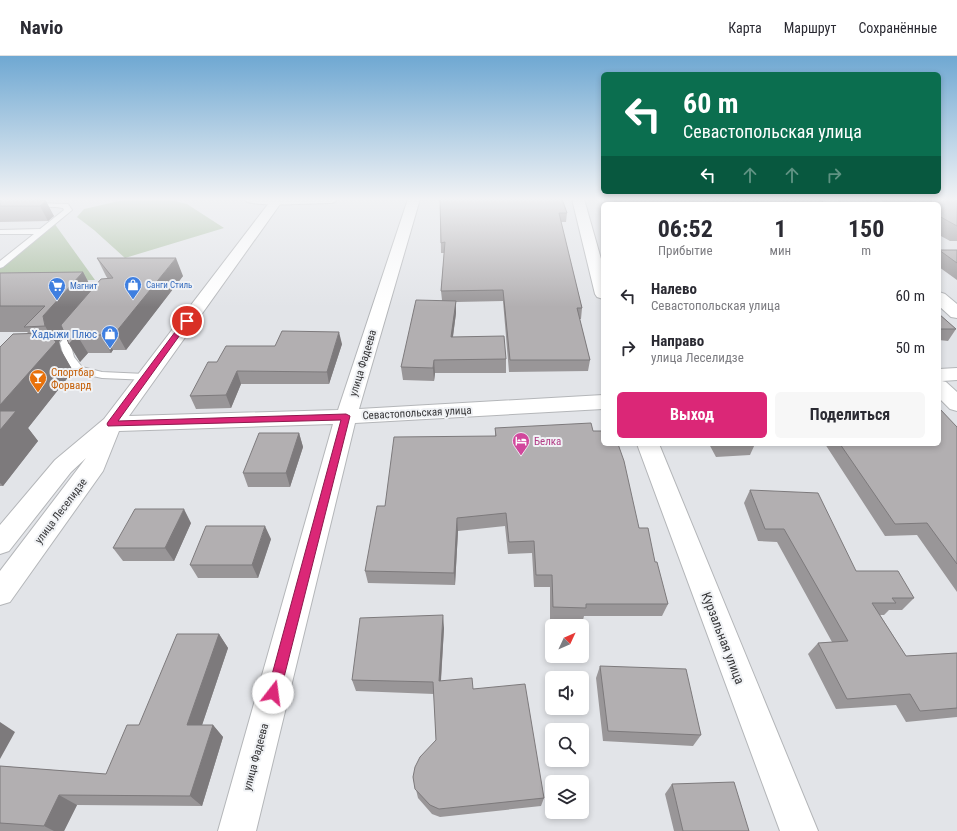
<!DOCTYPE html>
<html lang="ru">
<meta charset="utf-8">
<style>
body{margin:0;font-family:"Roboto Condensed",sans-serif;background:#f7f7f7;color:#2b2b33;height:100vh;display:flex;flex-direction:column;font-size:15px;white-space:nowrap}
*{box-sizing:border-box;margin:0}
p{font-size:13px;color:#7c7c81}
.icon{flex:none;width:22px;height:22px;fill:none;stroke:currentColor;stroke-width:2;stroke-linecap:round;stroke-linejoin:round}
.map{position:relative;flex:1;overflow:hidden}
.sheet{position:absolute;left:601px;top:146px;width:340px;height:244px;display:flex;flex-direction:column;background:#fff;border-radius:6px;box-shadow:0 2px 6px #0003}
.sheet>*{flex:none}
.hud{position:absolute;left:601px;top:16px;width:340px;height:122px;border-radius:6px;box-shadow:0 2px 6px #0003;background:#0b6e4f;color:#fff;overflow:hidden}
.needle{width:26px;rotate:46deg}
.fabs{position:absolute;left:545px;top:563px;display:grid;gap:8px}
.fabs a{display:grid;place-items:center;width:44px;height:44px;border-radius:6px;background:#fff;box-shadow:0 2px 6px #0003;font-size:20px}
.pin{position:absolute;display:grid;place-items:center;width:34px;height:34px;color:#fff;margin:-17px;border:2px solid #fff;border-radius:50%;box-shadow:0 1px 4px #0007}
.me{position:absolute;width:44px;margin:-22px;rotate:15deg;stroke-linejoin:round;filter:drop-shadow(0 0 3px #0008)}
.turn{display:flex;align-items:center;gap:14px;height:84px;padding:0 16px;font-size:18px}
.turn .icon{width:52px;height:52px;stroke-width:2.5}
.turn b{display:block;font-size:28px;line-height:34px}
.lanes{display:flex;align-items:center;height:38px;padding:0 16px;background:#0003;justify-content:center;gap:20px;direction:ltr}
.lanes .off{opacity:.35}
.eta{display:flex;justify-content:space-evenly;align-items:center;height:68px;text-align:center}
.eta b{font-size:24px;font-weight:700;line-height:28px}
.button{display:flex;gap:8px;margin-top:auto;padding:8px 16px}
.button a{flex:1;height:46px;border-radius:6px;background:#db2777;color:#fff;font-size:16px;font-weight:700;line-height:46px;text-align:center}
.button a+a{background:#f7f7f7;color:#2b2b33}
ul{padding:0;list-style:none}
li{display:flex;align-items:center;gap:12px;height:52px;padding:0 16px}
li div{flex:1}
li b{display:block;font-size:15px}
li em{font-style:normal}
header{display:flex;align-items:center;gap:24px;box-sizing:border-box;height:56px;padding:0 20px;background:#fff;border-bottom:1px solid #e1e1e2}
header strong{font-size:19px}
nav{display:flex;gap:22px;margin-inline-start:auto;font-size:14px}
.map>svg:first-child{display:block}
</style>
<header>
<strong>Navio</strong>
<nav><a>Карта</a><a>Маршрут</a><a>Сохранённые</a></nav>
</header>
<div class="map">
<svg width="957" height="775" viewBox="0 0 957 775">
<rect width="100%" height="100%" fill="#e2e4e8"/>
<path fill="#acc0a4" d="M128 143H167L187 148 224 172 125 202 94 174 77 161 84 153Z
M54 167 95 224 0 225V212Z"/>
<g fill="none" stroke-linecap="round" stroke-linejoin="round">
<defs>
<path id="service" d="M0 146 65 148H68L72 154 3 211 0 212V205L34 178H0V174L40 173 64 154 63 152 56 151 0 150Z
M78 269 83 272 70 287 74 301 82 311 102 316 145 318 149 320 151 322 149 324 102 322 74 316 64 301 60 287 74 270Z"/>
<path id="minor" d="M272 143H282L283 144 129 360 338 354 408 143H420L359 353 603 339V353L355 367 256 775H218L333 368 119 375 103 415 10 546 0 549V515L86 402 71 416 9 495 0 498V469L55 404 104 363Z
M572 143H584L603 210V243L597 241 595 238Z
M824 143H837L842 148H828Z
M939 236 945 238 957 248V262L951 261 939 250Z
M957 312V324L942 325 946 326 957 336V355L950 353 939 342V313Z
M637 388H659L818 775H780Z"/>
<path id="tertiary" d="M245 143H337L335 146 331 147C306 147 270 151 247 146Z"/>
</defs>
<use href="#service" stroke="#b4b6b9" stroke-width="2"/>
<use href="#minor" stroke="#b4b6b9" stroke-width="2"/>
<use href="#tertiary" stroke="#b4b6b9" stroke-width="2"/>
<use href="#service" fill="#fff" fill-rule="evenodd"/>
<use href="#minor" fill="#fff" fill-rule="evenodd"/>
<use href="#tertiary" fill="#fff" fill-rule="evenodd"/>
</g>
<path fill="#999698" d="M0 143H37L54 160 48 165 0 166Z
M440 143 567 157 566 166H561L582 252 581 263H579L590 304 588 315 509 316 503 245 456 246V257L453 281 506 303V317H435L434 325 403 324 401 311 442 244 441 235 444 197H441Z
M613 143H819L826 148H615Z
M878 143H957V185H950L939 179V148H887Z
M939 194H957V224L939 211Z
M97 202 183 220 126 294H113L111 297H88L80 306 69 288 65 278 59 286 61 294 73 315 28 372 38 385 3 430H0V291L28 277 27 276H0V217L83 216 92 233 108 223 106 220Z
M939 258 956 273 948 285 939 284Z
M342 288 329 328H241L231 352 196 353 190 340 275 290Z
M957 371V536L917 479 885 480 825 388H939Z
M495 372 593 375 655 506 668 548 662 560H584L583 564 550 563V531H534L532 497 508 498 505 470 458 475 455 529 368 527 365 515 385 450 495 380Z
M299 377 303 391 290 431H248L243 417Z
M709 388H755L750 399 716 401Z
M750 434 856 515 914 542 902 554H889L884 559H880L906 600 957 597V661L906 666 896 649 836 653 808 598 818 587 832 586 777 486 758 485 744 447Z
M191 467 174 505H123L113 492Z
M271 483 258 522H198L190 509Z
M444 572 441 625 473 633 544 742 541 750 440 761 432 758 418 742 413 721 436 684 434 638 356 635 352 624Z
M219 578 228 592 202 669H213L223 681 202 750 77 749 64 775H0V710L106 718 139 669Z
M600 610 701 679 693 690 603 685 596 622Z
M672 728 749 775H674L665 738Z"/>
<path fill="#7d7a7c" d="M46 145 54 160 48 165 40 150Z
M176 202 183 220 126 294 116 276Z
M83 216 96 241 59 286 61 294 73 315 28 372 38 385 3 430 0 427V349L55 287 45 270 43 260Z
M456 245V257L451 294V281Z
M103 276 113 294 111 297 101 279Z
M339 276 342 288 329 328 327 316Z
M77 279 88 297 80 306 69 288Z
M434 304 435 317 434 325 433 312Z
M237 315 241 328 231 352 226 339Z
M299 377 303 391 290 431 286 417Z
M184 453 191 467 174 505 165 492Z
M457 462 458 475 455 529 454 517Z
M265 470 271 483 258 522 252 509Z
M443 559 444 572 440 637 439 625Z
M219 578 228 592 198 681 187 669Z
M0 666 15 676 0 703Z
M213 669 223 681 202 750 190 740Z
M59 739 77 749 64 775H54L44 770Z"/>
<path fill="#b2afb1" stroke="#7d7a7c" d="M0 143H37L46 145 40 150H0Z
M440 143H562L567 157H559L582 252H577L590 304H510L503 234 441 235 445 186 441 187Z
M619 143H819L826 148H621Z
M908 143H957V170L939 160V148H918Z
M939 194H957V207Z
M97 202H176L116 276H103L101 279H77L69 288 61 269 101 223 113 222Z
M83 216 43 260 45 270 24 271 45 250H0V217Z
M416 244 456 245 451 281 504 280 506 303 434 304 433 312 401 311Z
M939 258 956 273H939Z
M282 275 339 276 327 316 237 315 226 339 190 340 208 306H217L226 290H275Z
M48 277 56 286 0 349V291L13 278Z
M939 352 957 371V508L927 467 895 468 840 388H939Z
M0 355H16L0 374Z
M591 367 593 375H603V388H618L624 405 639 472H648L655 506H657L668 548H586V552L553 551 552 519H536L534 485 509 486 506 457 457 462 454 517 365 515 377 450H385L394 381 496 380 495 372Z
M259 377H299L286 417H243Z
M750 434 818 437 856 515H898L914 542H892L896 547H872L906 600 957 597V652L920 655 910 638 847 643 818 587 848 585 784 473H765Z
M135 453H184L165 492H113Z
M206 470H265L252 509H190Z
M443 559 439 625 472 622 473 633 525 628 544 742 439 753 430 749 415 733 413 721 415 711 420 701 436 684 433 626 352 624 360 562Z
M177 578H219L187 669H213L190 740 59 739 44 770 0 767V710L106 718 127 669H139Z
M600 610 686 613 701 679 608 675Z
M734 726 749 775H683L672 728Z"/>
<linearGradient id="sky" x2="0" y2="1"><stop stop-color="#6fa8d2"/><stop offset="0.57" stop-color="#f2f3f5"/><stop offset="1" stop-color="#f2f3f5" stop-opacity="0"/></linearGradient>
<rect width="957" height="251" fill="url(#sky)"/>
<path fill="#db2777" stroke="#8e194d" d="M187 263 190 265 118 365 346 358 350 360 280 637 278 641 273 643 269 641 267 637 341 364 108 370 107 368 108 366 184 264Z"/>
<defs>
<symbol id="shop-pin" viewBox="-11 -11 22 30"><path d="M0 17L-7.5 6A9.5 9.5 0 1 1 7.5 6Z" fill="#3f7fe0" stroke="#f0f2f5"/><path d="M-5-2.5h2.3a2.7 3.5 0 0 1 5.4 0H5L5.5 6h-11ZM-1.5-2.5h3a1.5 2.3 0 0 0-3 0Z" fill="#fff"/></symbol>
<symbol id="supermarket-pin" viewBox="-11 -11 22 30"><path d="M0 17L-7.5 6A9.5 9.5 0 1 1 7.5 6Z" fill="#3f7fe0" stroke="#f0f2f5"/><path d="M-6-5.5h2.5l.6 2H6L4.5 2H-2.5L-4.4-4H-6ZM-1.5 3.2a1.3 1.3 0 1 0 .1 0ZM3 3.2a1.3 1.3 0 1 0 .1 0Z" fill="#fff"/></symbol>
<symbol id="bar-pin" viewBox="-11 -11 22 30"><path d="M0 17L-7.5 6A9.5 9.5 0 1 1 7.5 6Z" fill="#e8710a" stroke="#f0f2f5"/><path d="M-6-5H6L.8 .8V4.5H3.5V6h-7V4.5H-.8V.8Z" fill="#fff"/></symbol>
<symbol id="hotel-pin" viewBox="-11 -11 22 30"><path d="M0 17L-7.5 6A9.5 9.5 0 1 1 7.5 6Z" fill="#d1479c" stroke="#f0f2f5"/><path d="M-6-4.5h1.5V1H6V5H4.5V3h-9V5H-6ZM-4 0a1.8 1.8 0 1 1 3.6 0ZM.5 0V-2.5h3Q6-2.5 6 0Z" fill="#fff"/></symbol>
</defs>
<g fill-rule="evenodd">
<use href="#shop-pin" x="123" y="219" width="20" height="27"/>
<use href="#supermarket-pin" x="47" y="220" width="20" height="27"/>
<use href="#shop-pin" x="100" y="268" width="20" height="27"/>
<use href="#bar-pin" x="28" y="312" width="20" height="27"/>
<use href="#hotel-pin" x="511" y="375" width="20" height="27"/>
</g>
<g text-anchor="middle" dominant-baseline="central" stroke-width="4" stroke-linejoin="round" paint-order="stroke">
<g font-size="9" fill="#366cbe" stroke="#f0f2f5" text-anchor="start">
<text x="146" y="229">Санги Стиль</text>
<text x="70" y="230">Магнит</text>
</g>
<g font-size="11" fill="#366cbe" stroke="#f0f2f5" text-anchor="end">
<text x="97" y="278">Хадыжи Плюс</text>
</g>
<g font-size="11" fill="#363638" stroke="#f0f2f5">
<text transform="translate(363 307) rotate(-73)">улица Фадеева</text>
<text transform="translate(417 357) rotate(-3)">Севастопольская улица</text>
<text transform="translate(61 455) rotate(-53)">улица Леселидзе</text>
<text transform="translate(256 701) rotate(-75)">улица Фадеева</text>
</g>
<g font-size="11" fill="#c56008" stroke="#f0f2f5" text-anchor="start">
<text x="51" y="316">Спортбар<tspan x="51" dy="13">Форвард</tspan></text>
</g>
<g font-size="11" fill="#b23c85" stroke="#f0f2f5" text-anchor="start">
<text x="534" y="385">Белка</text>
</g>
<g font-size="13" fill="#363638" stroke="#f0f2f5">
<text transform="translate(723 582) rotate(69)">Курзальная улица</text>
</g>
</g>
</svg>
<div class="fabs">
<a><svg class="needle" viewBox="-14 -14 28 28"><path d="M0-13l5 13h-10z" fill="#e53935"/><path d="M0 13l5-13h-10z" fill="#7c7c81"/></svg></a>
<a><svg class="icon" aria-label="sound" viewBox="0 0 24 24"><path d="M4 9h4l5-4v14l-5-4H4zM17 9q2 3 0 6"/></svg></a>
<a><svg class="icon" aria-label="search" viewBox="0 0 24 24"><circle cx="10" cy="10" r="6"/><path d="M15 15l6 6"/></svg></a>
<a><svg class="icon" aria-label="layers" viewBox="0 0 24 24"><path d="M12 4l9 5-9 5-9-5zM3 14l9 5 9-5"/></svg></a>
</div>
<div class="pin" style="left:187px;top:265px;background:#d93025"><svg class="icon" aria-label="arrive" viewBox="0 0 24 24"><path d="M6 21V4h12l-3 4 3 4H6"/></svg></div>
<svg class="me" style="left:273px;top:637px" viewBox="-20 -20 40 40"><circle r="19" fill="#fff"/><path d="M0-13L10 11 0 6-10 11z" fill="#db2777"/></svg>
<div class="hud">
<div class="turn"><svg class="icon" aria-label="left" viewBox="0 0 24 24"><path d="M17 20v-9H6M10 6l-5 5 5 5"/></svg><div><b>60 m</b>Севастопольская улица</div></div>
<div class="lanes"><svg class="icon" aria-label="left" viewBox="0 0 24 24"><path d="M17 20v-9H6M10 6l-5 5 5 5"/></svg><svg class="icon off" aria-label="ahead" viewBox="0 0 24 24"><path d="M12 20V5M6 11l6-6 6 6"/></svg><svg class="icon off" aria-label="ahead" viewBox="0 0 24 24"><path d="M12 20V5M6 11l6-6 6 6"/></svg><svg class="icon off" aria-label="right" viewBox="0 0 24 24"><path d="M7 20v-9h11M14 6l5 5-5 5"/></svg></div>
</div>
<section class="sheet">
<div class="eta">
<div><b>06:52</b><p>Прибытие</p></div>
<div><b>1</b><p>мин</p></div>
<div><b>150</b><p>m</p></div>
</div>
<ul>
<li><svg class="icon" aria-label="left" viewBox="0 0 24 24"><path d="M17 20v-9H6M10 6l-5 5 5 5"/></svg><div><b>Налево</b><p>Севастопольская улица</p></div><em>60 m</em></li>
<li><svg class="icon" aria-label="right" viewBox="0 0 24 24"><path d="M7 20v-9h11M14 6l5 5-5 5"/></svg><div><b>Направо</b><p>улица Леселидзе</p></div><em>50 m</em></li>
</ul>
<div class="button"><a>Выход</a><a>Поделиться</a></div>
</section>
</div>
